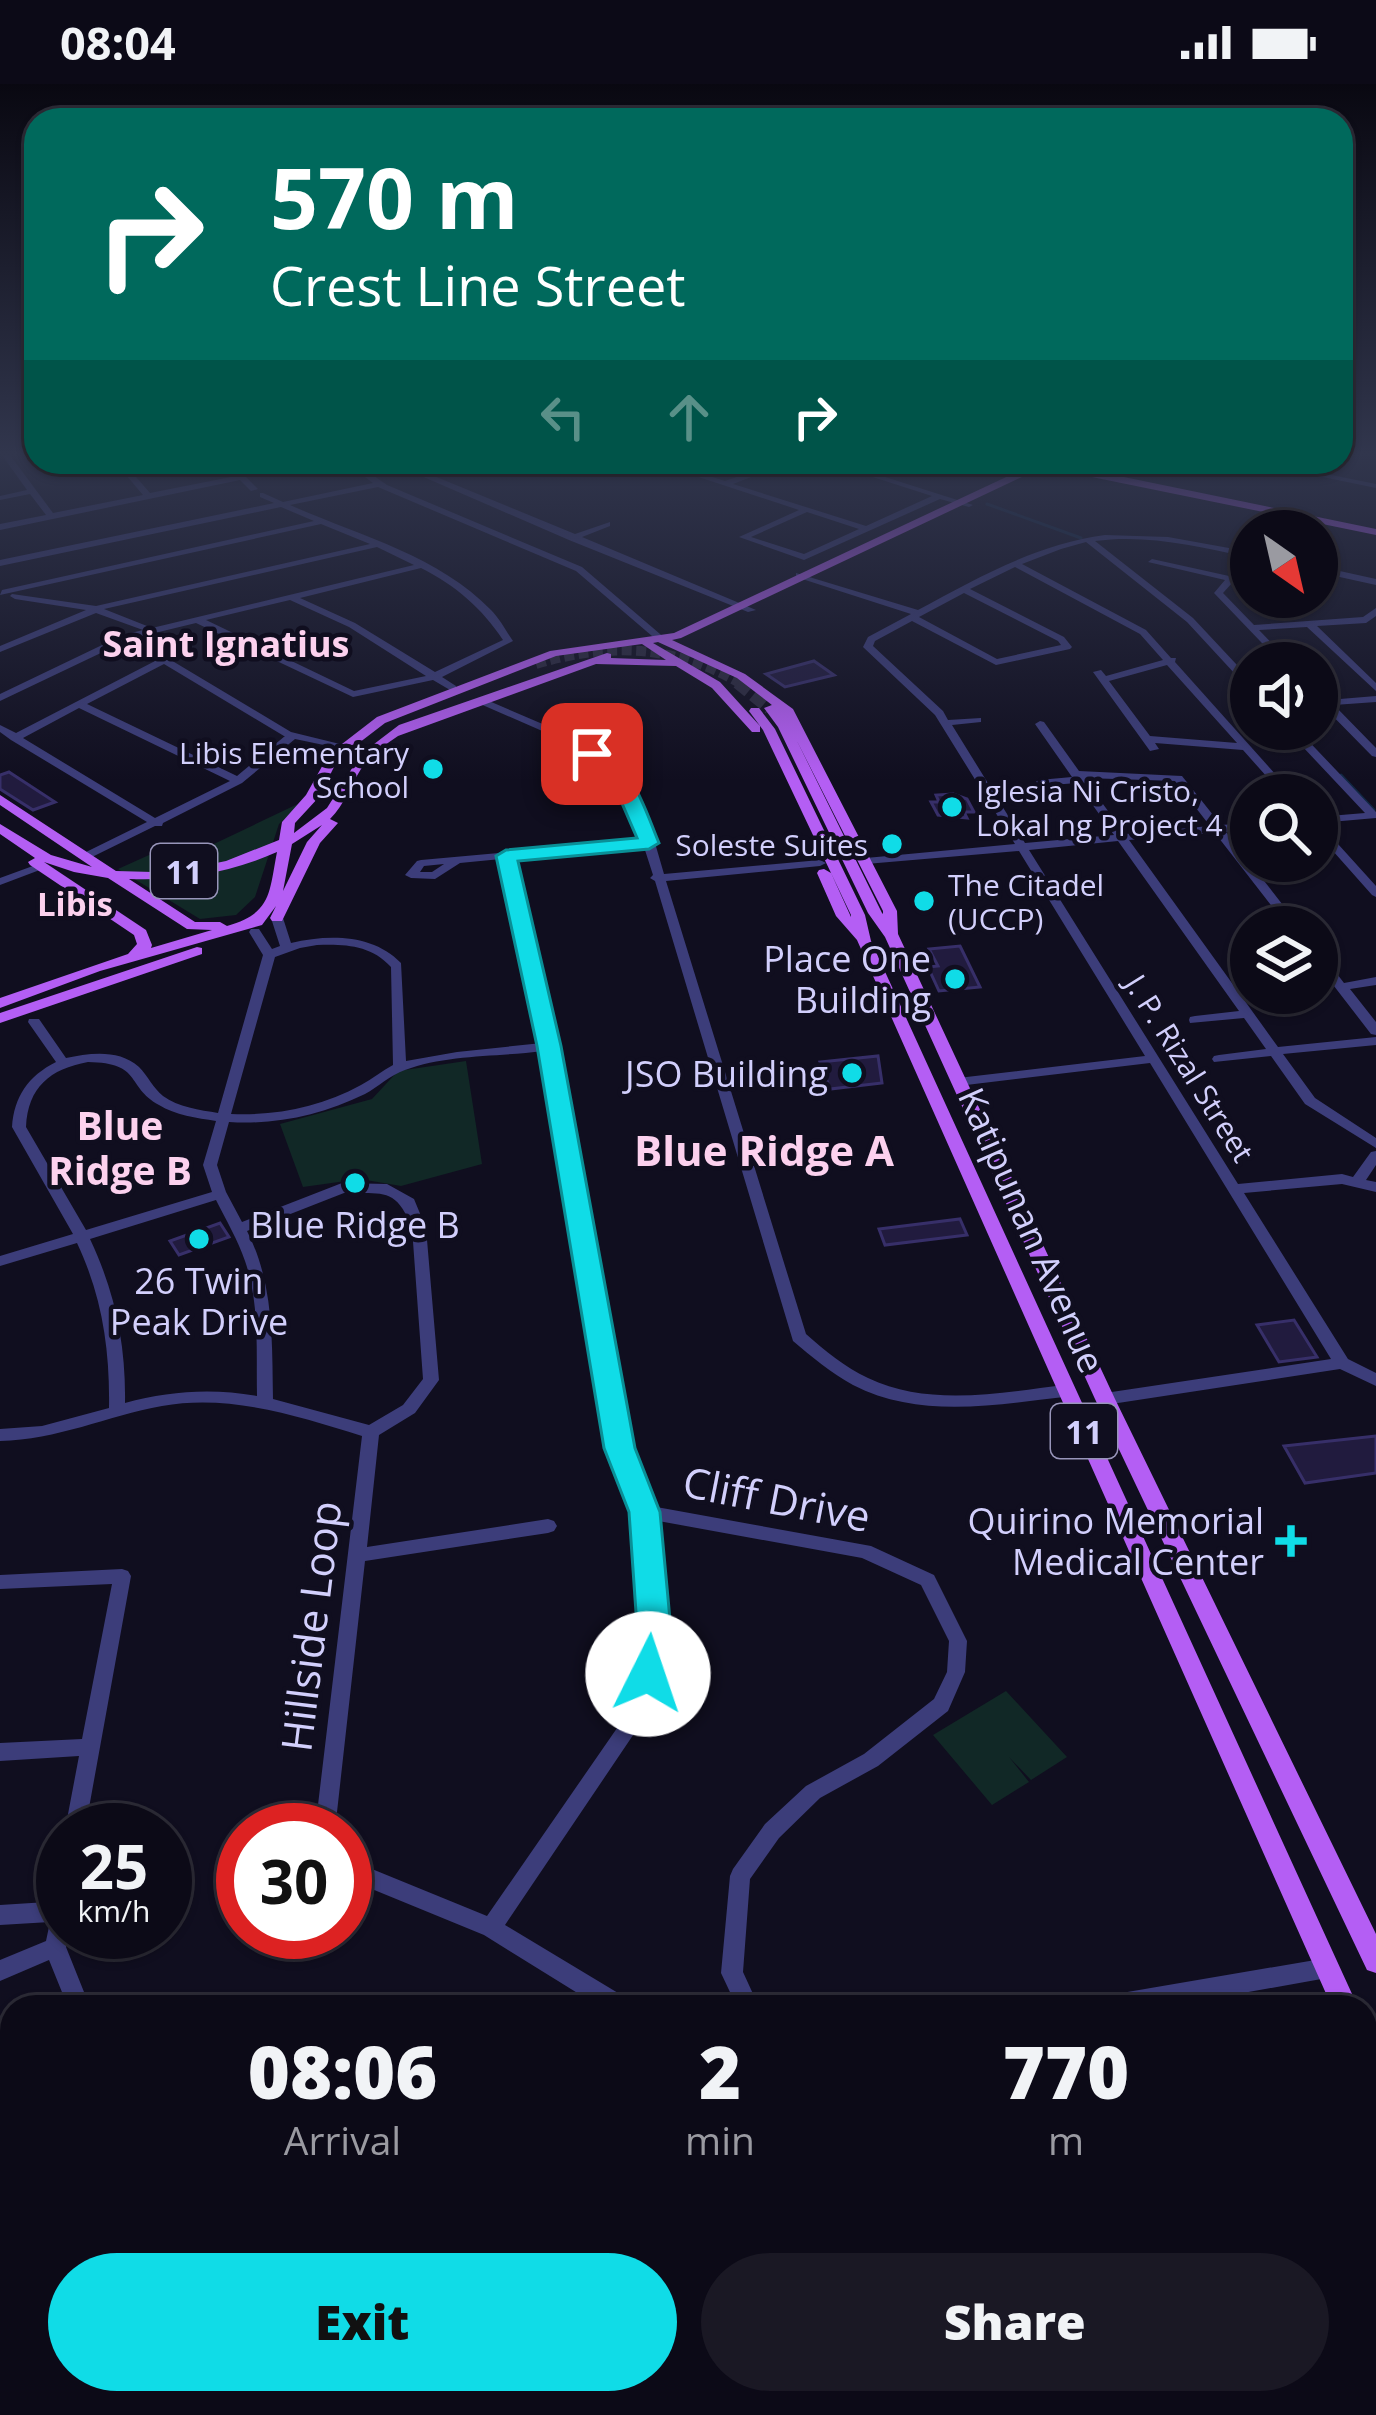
<!DOCTYPE html>
<style>
body{margin:0;font-family:"Open Sans",sans-serif;background:#1a1824;color:#f1f3f6;height:100vh;display:flex;flex-direction:column;font-size:45px;white-space:nowrap}
*{box-sizing:border-box;margin:0}
p{font-size:39px;color:#9a9aa1}
.icon{flex:none;width:66px;height:66px;fill:none;stroke:currentColor;stroke-width:2;stroke-linecap:round;stroke-linejoin:round}
.map{position:relative;flex:1;overflow:hidden}
.side{position:absolute;left:0px;top:1911px;width:1377px;height:420px;display:flex;flex-direction:column;background:#0c0a17;border-radius:36px 36px 0 0;box-shadow:0 3px 9px #0004,0 0 0 3px #2c2b36}
.side>*{flex:none}
.top-card{position:absolute;left:24px;top:24px;width:1329px;height:366px;border-radius:36px;box-shadow:0 3px 9px #0004,0 0 0 3px #2c2b36;background:#00695c;color:#fff;overflow:hidden}
.needle{width:78px;rotate:146deg}
.tools{position:absolute;left:1230px;top:426px;display:grid;gap:24px}
.tools a{display:grid;place-items:center;width:108px;height:108px;border-radius:50%;background:#0c0a17;box-shadow:0 3px 9px #0004,0 0 0 3px #2c2b36;font-size:60px}
.speed{position:absolute;left:36px;top:1719px;display:flex;gap:24px;font-size:60px;font-weight:700;text-align:center}
.speed>*{display:grid;place-content:center;width:156px;height:156px;border-radius:50%;background:#0c0a17;box-shadow:0 3px 9px #0004,0 0 0 3px #2c2b36;line-height:1}
.speed small{font-size:30px;font-weight:400}
.speed .limit{border:18px solid #d22;background:#fff;color:#111}
.pin{position:absolute;display:grid;place-items:center;width:102px;height:102px;color:#fff;margin:-51px;border-radius:24px;box-shadow:0 6px 18px #0006}
.me{position:absolute;width:132px;margin:-66px;rotate:4deg;stroke-linejoin:round;filter:drop-shadow(0 0 9px #0008)}
.turn{display:flex;align-items:center;gap:42px;height:252px;padding:0 48px;font-size:54px}
.turn .icon{width:156px;height:156px;stroke-width:2.5}
.turn b{display:block;font-size:84px;line-height:102px}
.lanes{display:flex;align-items:center;height:114px;padding:0 48px;background:#0003;justify-content:center;gap:60px;direction:ltr}
.lanes .off{opacity:.35}
.eta{display:flex;justify-content:space-evenly;align-items:center;height:204px;text-align:center}
.eta b{font-size:72px;font-weight:800;line-height:84px}
.cta{display:flex;gap:24px;margin-top:auto;padding:24px 48px}
.cta a{flex:1;height:138px;border-radius:72px;background:#10dce7;color:#111;font-size:48px;font-weight:800;line-height:138px;text-align:center}
.cta a+a{background:#1a1824;color:#f1f3f6}
.status{display:flex;justify-content:space-between;align-items:center;height:84px;padding:0 60px;background:#0c0a17;direction:ltr}
.status svg{height:33px;fill:currentColor}
.map>svg:first-child{display:block}
</style>
<div class="status"><b>08:04</b><svg viewBox="0 0 49 12"><path d="M0 12V9h3v3zM5 12V6h3v6zM10 12V3h3v9zM15 12V0h3v12zM26 1h20v11H26zM47 4h2v5h-2z"/></svg></div>
<div class="map">
<svg width="1376" height="2331" viewBox="0 0 1376 2331">
<rect width="100%" height="100%" fill="#100e1f"/>
<path fill="#112826" d="M304 717 279 740 255 813 236 831 200 835 118 785 178 758 197 768Z
M466 977 482 1080 401 1102 360 1095 303 1103 280 1040 372 1015 398 987Z
M1006 1607 1067 1673 1031 1696 1009 1673 1029 1698 992 1721 933 1651Z"/>
<g fill="none" stroke-linecap="round" stroke-linejoin="round">
<path stroke="#112844" stroke-width="3" d="M987 420 1081 454
M1341 691 1374 726"/>
</g>
<path fill="#211b3e" stroke="#372f69" stroke-width="3" d="M814 577 834 591 785 603 766 590Z
M9 688 55 718 33 726 0 705V691Z
M953 710 967 715 974 728H964L967 734 938 731 931 718H939L936 711Z
M960 862 980 903 939 907 928 883 938 882 929 865Z
M878 972 882 999 830 1005 820 978Z
M960 1135 967 1151 885 1161 879 1145Z
M220 1139 229 1153 179 1171 170 1157Z
M1294 1236 1317 1273 1279 1278 1257 1241Z
M1376 1352V1389L1305 1399 1284 1362Z"/>
<g fill="none" stroke-linecap="round" stroke-linejoin="round">
<path stroke="#2d2b40" stroke-width="10" stroke-dasharray="10 4.5" stroke-linecap="butt" d="M536 580C609 558 677 561 743 601"/>
<path stroke="#2d2b40" stroke-width="14" stroke-dasharray="14 6" stroke-linecap="butt" d="M738 598 770 624"/>
<path fill="#3c3d7a" fill-rule="evenodd" d="M2 371H10L53 429 143 411 115 378H123L150 409 236 392 223 378H231L258 405 251 407 240 396 0 446V440L46 431 30 410 0 416V412L27 406Z
M345 378H354L387 401 582 483 667 556 659 558 576 487 378 403 290 421C357 451 438 471 491 526 500 535 506 547 513 557L442 593 456 602V606H450L433 596 353 613 196 539 134 554 291 648 348 662 343 665 295 655 242 699 163 739 162 742H155L92 773H84V769L147 738 11 656 0 648V641L16 649 157 576 126 557 0 617V610L123 551 143 546 96 529 0 568V562L86 526 15 515 10 512 12 510 96 522 370 460 321 440 0 511 2 506 314 437 281 423 0 482V476L274 419 260 413V409H263L283 418 373 399ZM377 463 414 481 152 544 104 525ZM421 484C455 501 482 524 503 556L435 588 355 539 300 514ZM290 516 349 543 426 592 354 607 206 536ZM164 580 284 652H285L237 692 87 620ZM79 624 230 697 155 734 23 654Z
M389 378H400L575 450 610 438V442L582 453 756 526 748 528 569 456Z
M653 378H665L725 397 772 381V385L733 400 866 442 932 412 826 378H838L973 421 969 423 940 415 804 476 739 453 799 426ZM807 428 859 445 804 470 751 453Z
M1251 378H1267L1376 400V404Z
M1290 429 1297 431 1281 447H1272Z
M1105 451 1168 453 1251 468V478L1223 509 1254 541 1363 533 1376 524V532L1366 539 1317 542 1376 599V607L1307 543 1259 546 1291 579H1281L1214 509 1225 496 1148 478 1152 475 1229 492 1247 473C1197 462 1146 450 1095 457L1193 534 1251 596V605L1248 604 1187 538 1086 458 1061 465 1022 480 1146 546 1171 574H1176L1175 578 1294 711H1283L1243 666 1155 659 1159 665 1150 667 1093 588 1101 586 1106 592 1163 576 1140 550 1015 483 970 505 1064 553 1072 563 1070 565 996 581 912 537 875 557 873 562 943 627 948 636 981 634V638L952 641 1025 759 1114 751 1077 699 1039 702 1034 699 1039 696 1072 693 1035 640 1040 637 1044 638 1079 687 1182 692 1221 741 1251 739V745L1226 748 1300 843H1288L1215 749 1129 756 1278 963 1376 953V961L1283 970 1315 1014 1376 1054V1064L1305 1020 1271 972 1214 978 1212 975 1214 972 1219 971 1266 965 1244 934 1190 939 1189 936 1190 933 1195 932 1239 927 1118 757 1029 766 1238 1100 1342 1090 1353 1093 1371 1068 1376 1067V1081L1366 1096 1376 1098V1108L1342 1100 1244 1109 1348 1275 1376 1289V1302L1340 1285 1105 1321 1099 1319 1097 1315 1099 1311 1105 1309 1331 1275 1150 979 958 1002 951 998 958 994 1145 972 1019 767 866 780 860 777 866 774 1015 760 935 631 863 563 868 553 911 530 796 493V489L918 526C977 494 1037 460 1105 451ZM964 509 1058 557 1061 561 997 575 919 533ZM1167 581 1237 659 1150 652 1109 597ZM1086 694 1175 697 1210 742 1125 750 1086 697Z
M1317 482 1376 495V501L1317 488Z
M1289 513H1299L1301 518 1293 520Z
M1317 607 1328 616 1376 612V618L1334 621 1376 664V673L1372 672 1317 616Z
M482 614 580 656 623 690 655 759 664 790 820 776 826 779 820 782 666 797 806 1250C825 1267 845 1283 868 1294 928 1323 1000 1309 1064 1301L1070 1303 1072 1307 1070 1311 1064 1313C994 1321 919 1335 853 1301 831 1289 812 1273 793 1257L655 797 650 794 653 791 644 763 512 774 556 962 628 1364 651 1422 871 1462 934 1491 967 1557 965 1588 948 1627 878 1682 820 1714 779 1754 750 1795 743 1888 759 1923H737L721 1889 730 1792 733 1785 765 1740 806 1702 864 1670 934 1615 947 1588 949 1557 921 1501 862 1474 653 1436 664 1557 652 1623 505 1841 628 1915 631 1923H600L484 1851 345 1794V1774L487 1832 633 1621 646 1557 635 1428 612 1364 543 967C498 973 447 970 405 986 390 991 378 1003 365 1010 322 1031 276 1041 229 1038L217 1081 226 1108 242 1138 342 1099 387 1100 414 1115 426 1144 439 1296 415 1329 379 1351 367 1463 548 1435 554 1437 557 1442 554 1447 548 1449 365 1477 335 1746H315L362 1352C297 1332 231 1310 162 1322 107 1332 57 1356 0 1357V1345L42 1342 109 1324C110 1265 102 1212 77 1159L0 1182V1172L73 1150 12 1043C14 1013 28 992 56 978L28 938 29 935H39L66 974C90 969 119 965 139 983 148 992 153 1004 163 1012 178 1023 200 1026 218 1029L263 871 249 848 251 845H259L272 865 280 862 271 834 277 830 283 834 291 859C329 850 373 850 401 879L406 977 457 968 542 959 501 775 460 779 435 795 411 794 405 791 417 777 421 776 642 756 614 694 572 660 478 619V615ZM444 780 432 788H420L424 782ZM317 861C345 860 371 861 391 883L393 981C382 987 372 995 361 1001 321 1023 276 1032 231 1030L275 873 300 864ZM88 978C143 979 125 1002 159 1021 175 1031 197 1034 216 1037L203 1081 212 1108 86 1146 26 1043C28 1003 50 985 88 978ZM344 1109C383 1110 396 1103 412 1144L423 1295 403 1321 369 1341 273 1315C272 1256 274 1200 247 1147ZM216 1116C226 1136 238 1156 245 1177 260 1220 256 1267 257 1312 212 1304 169 1307 125 1319 126 1260 115 1208 90 1155Z
M1286 645H1297L1376 728V734L1319 739 1376 802V813L1372 811 1317 749V733L1365 729Z
M41 779 45 780V784L0 801V794Z
M1317 868 1321 869 1344 899 1376 893V901L1350 905 1376 938V951L1371 950 1317 880Z
M122 1485 128 1487 131 1492 85 1746H65L79 1672 0 1677V1659L82 1655 112 1500 0 1505V1491Z
M63 1817V1848H69L66 1863 90 1923H68L49 1876 0 1897V1876L46 1857 50 1838 0 1841V1821Z
M1327 1874 1335 1877 1338 1884 1335 1891 1327 1894 1165 1923H1093L1096 1915 1104 1912Z
M12 2062V2086L0 2092V2068Z
M12 2307V2319H28C22 2331 14 2331 0 2331V2313Z
M134 2319H161L156 2331H129Z"/>
<path fill="#b45ef4" fill-rule="evenodd" d="M1038 378H1051L1376 445V451L1043 383 681 554 672 556 745 590 793 625 897 827 898 850 1115 1315 1376 1850V1889L1367 1886 1095 1315 885 853 868 829 778 643 764 624 772 621 737 594 658 558 653 559 720 598 760 642V648H752L712 604 676 582 596 580 398 652C385 661 370 671 361 685 350 702 345 720 330 735L338 739 320 759 282 837H272L270 834 276 822 262 841 100 887 0 924V914L128 870 137 860 134 851 30 781 28 778 35 774 0 750V740L51 771 92 783 0 721V711L116 787 153 788 192 784 226 777 279 756 282 738 306 711 329 670 377 633 550 567 674 549ZM642 560 666 576 611 574V570L607 569 399 641 361 670 327 724 294 749 295 739 319 713 338 675 385 639 556 572ZM797 657 883 827V830L882 829ZM322 741 307 758 283 807 292 760ZM277 768C269 809 272 829 227 842L220 838H195L129 795C179 797 230 789 277 768ZM44 778 74 788 108 794 187 845 212 846 151 864 152 861 146 846Z
M751 624H759L775 645 865 831 871 857 1358 1923H1332L857 856 836 832 817 789 819 786 824 785 831 789 851 833V831L763 646 749 627Z
M197 863 202 864V870L0 939V929Z
M1365 1954 1376 1961V2005L1365 1997Z"/>
</g>
<linearGradient id="sky" x2="0" y2="1"><stop stop-color="#090811"/><stop offset="0.53" stop-color="#31364d"/><stop offset="1" stop-color="#31364d" stop-opacity="0"/></linearGradient>
<rect width="1376" height="697" fill="url(#sky)"/>
<path fill="#10dce7" stroke="#0a8f96" stroke-width="3" d="M585 666C628 662 646 729 659 759L649 765 518 777 561 962 635 1364 660 1428 672 1557 660 1600 648 1604 636 1600 631 1590 638 1557 629 1428 604 1364 537 962 496 772 506 766 637 754 611 694 585 674Z"/>
<g fill="#10dce7" stroke="#100e1f" stroke-width="4.5">
<circle cx="433" cy="685" r="12"/>
<circle cx="952" cy="723" r="12"/>
<circle cx="892" cy="760" r="12"/>
<circle cx="924" cy="817" r="12"/>
<circle cx="955" cy="895" r="12"/>
<circle cx="852" cy="989" r="12"/>
<circle cx="355" cy="1099" r="12"/>
<circle cx="199" cy="1155" r="12"/>
<path d="M1285 1439h12v12h12v12h-12v12h-12v-12h-12v-12h12z"/>
</g>
<g text-anchor="middle" dominant-baseline="central" stroke-width="9" stroke-linejoin="round" paint-order="stroke">
<g font-size="30" fill="#d2cffc" stroke="#100e1f" text-anchor="end">
<text x="409" y="668">Libis Elementary<tspan x="409" dy="34">School</tspan></text>
<text x="976" y="706" text-anchor="start">Iglesia Ni Cristo,<tspan x="976" dy="34">Lokal ng Project 4</tspan></text>
<text x="868" y="760">Soleste Suites</text>
<text x="948" y="800" text-anchor="start">The Citadel<tspan x="948" dy="34">(UCCP)</tspan></text>
</g>
<g font-size="30" fill="#d2cffc" stroke="#100e1f">
<text transform="translate(1190 984) rotate(58)">J. P. Rizal Street</text>
</g>
<g fill="#100e1f" stroke="#9895ba" stroke-width="3">
<rect x="151" y="760" width="66" height="54" rx="9"/>
<rect x="1051" y="1320" width="66" height="54" rx="9"/>
</g>
<g font-size="33" font-weight="bold" fill="#d2cffc">
<text x="184" y="787">11</text>
<text x="1084" y="1347">11</text>
</g>
<g font-size="33" font-weight="bold" fill="#fcd1ee" stroke="#100e1f">
<text x="75" y="819">Libis</text>
</g>
<g font-size="36" font-weight="bold" fill="#fcd1ee" stroke="#100e1f">
<text x="226" y="559">Saint Ignatius</text>
</g>
<g font-size="36" fill="#d2cffc" stroke="#100e1f" text-anchor="end">
<text x="931" y="874">Place One<tspan x="931" dy="41">Building</tspan></text>
<text x="828" y="989">JSO Building</text>
<text x="355" y="1140" text-anchor="middle">Blue Ridge B</text>
<text x="199" y="1196" text-anchor="middle">26 Twin<tspan x="199" dy="41">Peak Drive</tspan></text>
<text x="1264" y="1436">Quirino Memorial<tspan x="1264" dy="41">Medical Center</tspan></text>
</g>
<g font-size="36" fill="#d2cffc" stroke="#100e1f">
<text transform="translate(1032 1146) rotate(66)">Katipunan Avenue</text>
</g>
<g font-size="39" font-weight="bold" fill="#fcd1ee" stroke="#100e1f">
<text x="120" y="1040">Blue<tspan x="120" dy="45">Ridge B</tspan></text>
</g>
<g font-size="42" font-weight="bold" fill="#fcd1ee" stroke="#100e1f">
<text x="764" y="1065">Blue Ridge A</text>
</g>
<g font-size="42" fill="#d2cffc" stroke="#100e1f">
<text transform="translate(777 1414) rotate(11)">Cliff Drive</text>
<text transform="translate(310 1542) rotate(-83)">Hillside Loop</text>
</g>
</g>
</svg>
<div class="tools">
<a><svg class="needle" viewBox="-14 -14 28 28"><path d="M0-13l5 13h-10z" fill="#e53935"/><path d="M0 13l5-13h-10z" fill="#9a9aa1"/></svg></a>
<a><svg class="icon" aria-label="sound" viewBox="0 0 24 24"><path d="M4 9h4l5-4v14l-5-4H4zM17 9q2 3 0 6"/></svg></a>
<a><svg class="icon" aria-label="search" viewBox="0 0 24 24"><circle cx="10" cy="10" r="6"/><path d="M15 15l6 6"/></svg></a>
<a><svg class="icon" aria-label="layers" viewBox="0 0 24 24"><path d="M12 4l9 5-9 5-9-5zM3 14l9 5 9-5"/></svg></a>
</div>
<div class="speed"><div>25<small>km/h</small></div><div class="limit">30</div></div>
<div class="pin" style="left:592px;top:670px;background:#d93025"><svg class="icon" aria-label="arrive" viewBox="0 0 24 24"><path d="M6 21V4h12l-3 4 3 4H6"/></svg></div>
<svg class="me" style="left:648px;top:1590px" viewBox="-20 -20 40 40"><circle r="19" fill="#fff"/><path d="M0-13L10 11 0 6-10 11z" fill="#10dce7"/></svg>
<div class="top-card">
<div class="turn"><svg class="icon" aria-label="right" viewBox="0 0 24 24"><path d="M7 20v-9h11M14 6l5 5-5 5"/></svg><div><b>570 m</b>Crest Line Street</div></div>
<div class="lanes"><svg class="icon off" aria-label="left" viewBox="0 0 24 24"><path d="M17 20v-9H6M10 6l-5 5 5 5"/></svg><svg class="icon off" aria-label="ahead" viewBox="0 0 24 24"><path d="M12 20V5M6 11l6-6 6 6"/></svg><svg class="icon" aria-label="right" viewBox="0 0 24 24"><path d="M7 20v-9h11M14 6l5 5-5 5"/></svg></div>
</div>
<section class="side">
<div class="eta">
<div><b>08:06</b><p>Arrival</p></div>
<div><b>2</b><p>min</p></div>
<div><b>770</b><p>m</p></div>
</div>
<div class="cta"><a>Exit</a><a>Share</a></div>
</section>
</div>
